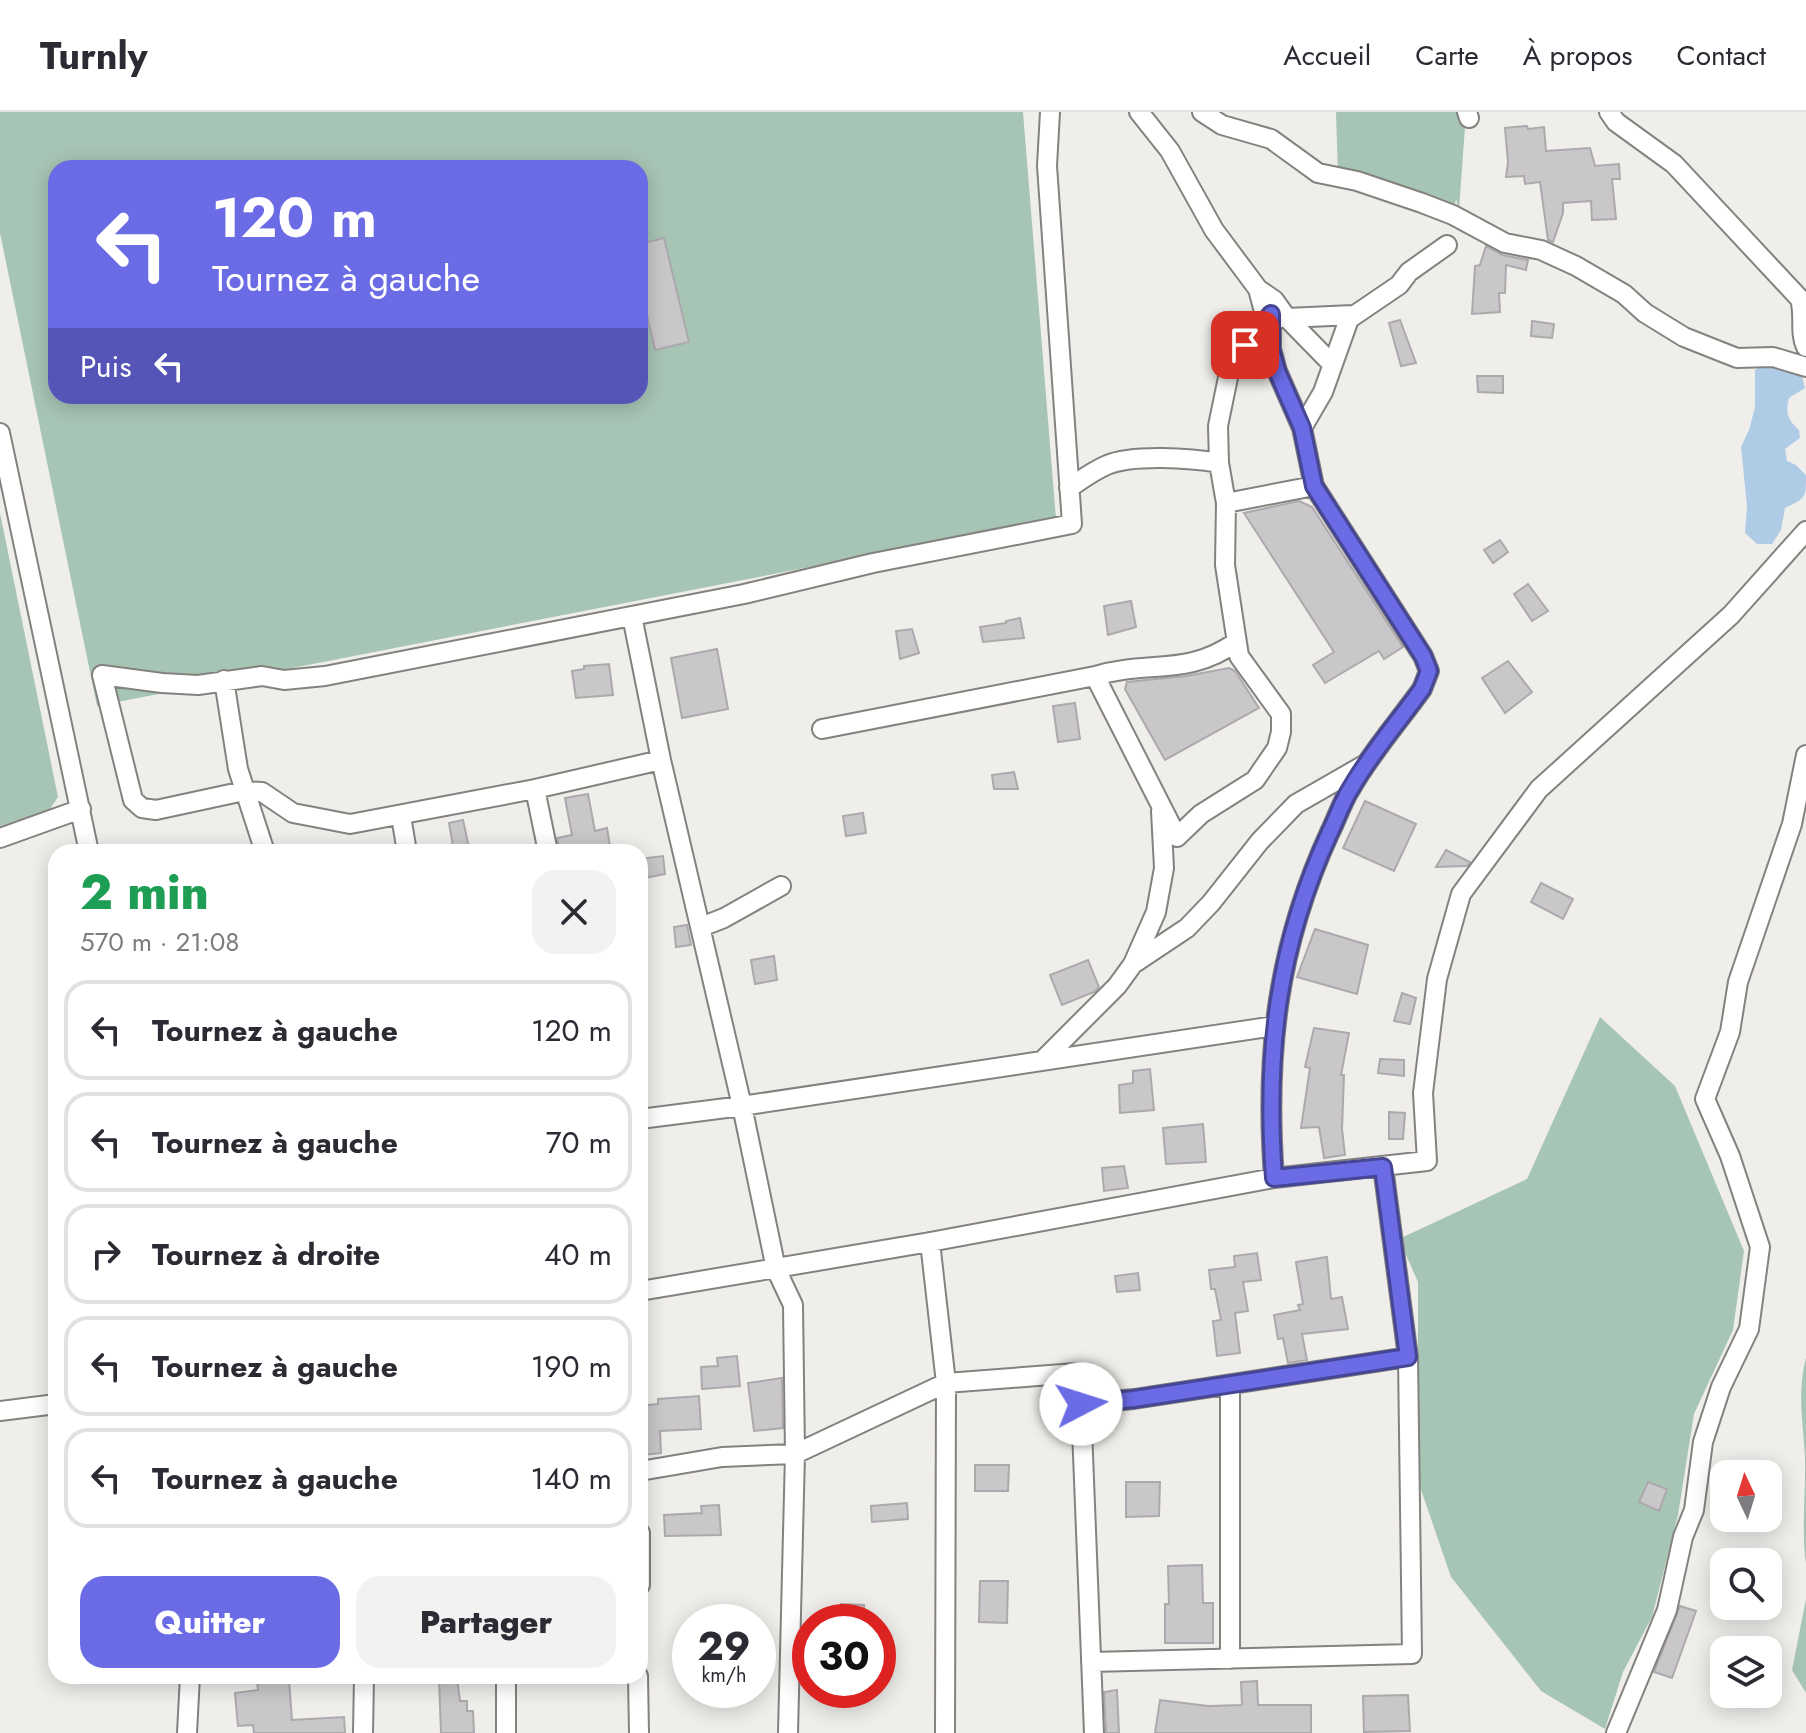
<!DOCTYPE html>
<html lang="fr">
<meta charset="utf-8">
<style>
body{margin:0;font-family:Jost,sans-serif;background:#f2f2f3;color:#2b2b33;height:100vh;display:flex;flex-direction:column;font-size:30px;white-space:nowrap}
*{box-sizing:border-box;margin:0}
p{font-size:26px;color:#7c7c81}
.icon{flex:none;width:44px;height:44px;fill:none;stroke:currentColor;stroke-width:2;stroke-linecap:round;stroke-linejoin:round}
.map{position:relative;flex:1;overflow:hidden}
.details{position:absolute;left:48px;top:732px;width:600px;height:840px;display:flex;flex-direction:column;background:#fff;border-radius:24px;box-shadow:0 4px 20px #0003}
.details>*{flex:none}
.banner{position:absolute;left:48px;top:48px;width:600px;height:244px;border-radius:24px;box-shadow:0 4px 20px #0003;background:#6a6be5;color:#fff;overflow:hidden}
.needle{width:52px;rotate:356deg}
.fabs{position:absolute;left:1710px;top:1348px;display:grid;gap:16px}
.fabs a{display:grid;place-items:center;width:72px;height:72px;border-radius:16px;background:#fff;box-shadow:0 4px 20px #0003;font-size:40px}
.speed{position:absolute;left:672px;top:1492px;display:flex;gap:16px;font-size:40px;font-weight:700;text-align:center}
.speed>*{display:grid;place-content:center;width:104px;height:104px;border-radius:50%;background:#fff;box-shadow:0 4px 20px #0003;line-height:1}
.speed small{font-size:20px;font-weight:400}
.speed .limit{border:12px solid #d22;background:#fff;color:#111}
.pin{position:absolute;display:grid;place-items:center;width:68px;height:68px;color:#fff;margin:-34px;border-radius:16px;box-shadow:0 4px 12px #0006}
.me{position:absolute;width:88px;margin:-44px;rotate:85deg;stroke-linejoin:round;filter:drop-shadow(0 0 6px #0008)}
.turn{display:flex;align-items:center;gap:28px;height:168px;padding:0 32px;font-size:36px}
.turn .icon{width:104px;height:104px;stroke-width:2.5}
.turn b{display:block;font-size:56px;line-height:68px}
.then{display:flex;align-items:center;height:76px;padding:0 32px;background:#0003;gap:16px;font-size:30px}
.round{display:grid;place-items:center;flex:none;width:84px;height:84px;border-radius:24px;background:#f2f2f3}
.headline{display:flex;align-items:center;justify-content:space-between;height:136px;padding:0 32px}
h1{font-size:48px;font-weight:800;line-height:60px;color:#1e9e55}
.primary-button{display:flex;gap:16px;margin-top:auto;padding:16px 32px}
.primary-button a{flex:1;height:92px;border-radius:24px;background:#6a6be5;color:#fff;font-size:32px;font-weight:800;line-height:92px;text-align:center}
.primary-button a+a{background:#f2f2f3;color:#2b2b33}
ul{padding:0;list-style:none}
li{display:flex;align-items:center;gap:24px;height:100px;margin:0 16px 12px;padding:0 16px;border:4px solid #e1e1e2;border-radius:24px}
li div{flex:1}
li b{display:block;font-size:30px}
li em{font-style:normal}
header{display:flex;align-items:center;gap:48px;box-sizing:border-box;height:112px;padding:0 40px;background:#fff;border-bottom:2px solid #e1e1e2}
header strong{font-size:38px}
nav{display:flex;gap:44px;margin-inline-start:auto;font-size:28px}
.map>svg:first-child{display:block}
</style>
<header>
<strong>Turnly</strong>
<nav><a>Accueil</a><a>Carte</a><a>À propos</a><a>Contact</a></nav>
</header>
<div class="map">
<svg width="1806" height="1621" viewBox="0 0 1806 1621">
<rect width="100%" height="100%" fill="#f0eeea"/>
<path fill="#a7c5b5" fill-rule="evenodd" d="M0 0H1023L1056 407 97 594 0 121ZM56 56H640V284H56Z
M1336 0H1462L1465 15 1459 98 1456 87 1453 103 1338 64Z
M0 401 58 685 50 697 0 714Z
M1600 905 1675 974 1744 1139 1733 1218 1694 1302 1678 1403 1652 1505 1623 1560 1605 1617 1541 1579 1451 1465 1418 1369V1170L1399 1127 1527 1067Z
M1806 1246V1452C1801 1416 1806 1381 1805 1345 1803 1309 1797 1281 1806 1246Z
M1806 1487V1581L1792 1558Z"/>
<path fill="#afcce7" d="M1766 251 1801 260 1805 276 1789 286C1785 301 1788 308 1799 318L1800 326 1785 337 1787 349 1796 353 1806 363C1806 386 1806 386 1785 396L1781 418 1772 432H1757L1745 421 1747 394 1741 335 1749 318 1755 295V258Z"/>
<path fill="#cac7ca" stroke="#aca9ac" stroke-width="2" d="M1527 14 1528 17 1544 15 1546 39 1590 36 1595 54 1619 52 1620 67H1612L1616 107 1592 108 1591 89 1563 91V101L1553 130 1548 128 1540 70 1525 72 1524 64 1506 65 1508 50 1505 16Z
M664 126 689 230 655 238 640 173V132Z
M1486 134 1502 143 1528 148 1526 158 1506 153 1505 181H1499L1500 200 1472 202 1475 154 1480 153Z
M1400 208 1416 251 1401 254 1389 211Z
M1532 209 1554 212 1552 226 1531 224Z
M1477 264H1503V281L1478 280Z
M1299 389 1312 395 1403 535 1384 547 1379 539 1325 571 1313 553 1334 540 1244 401Z
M1500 428 1508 440 1493 451 1484 438Z
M1528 472 1548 499 1532 509 1514 482Z
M1131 489 1136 515 1108 523 1104 494Z
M1020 506 1024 526 983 530 980 515 1006 511V509Z
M912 517 919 541 900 547 896 519Z
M717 537 728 597 682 606 671 546Z
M1508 549 1532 580 1505 601 1482 566Z
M609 552 613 583 576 586 572 559 584 557V554Z
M1229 556 1235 559 1259 596 1165 648 1125 577 1127 570 1186 564Z
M1075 591 1080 627 1058 630 1053 594Z
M1014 660 1018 677H994L992 663Z
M588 682 595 719 607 716 611 740H560L557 726 572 723 565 686Z
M1365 689 1416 712 1394 759 1343 736Z
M863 701 866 721 846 724 843 704Z
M463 708 470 740H454L449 711Z
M1446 738 1470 750 1467 754 1436 755Z
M663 744 665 762 640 767V747Z
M1541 771 1573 787 1563 807 1531 790Z
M687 813 691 833 676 835 674 815Z
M1315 817 1368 833 1357 882 1297 865Z
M774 844 777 868 755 872 751 848Z
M1088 848 1099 875 1094 880 1062 893 1050 863Z
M1402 881 1416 886 1410 912 1394 909Z
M1314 916 1349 921 1341 963H1344L1342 1017 1345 1043 1324 1046 1319 1015 1301 1016 1310 956 1305 955Z
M1380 947 1404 948V964L1378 961Z
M1150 957 1154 998 1120 1001 1119 973 1133 971V959Z
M1389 1000 1405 1001 1403 1027H1389Z
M1203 1012 1206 1050 1166 1052 1163 1016Z
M1124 1054 1128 1076 1104 1079 1102 1056Z
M1257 1141 1261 1168 1243 1170 1248 1199 1235 1201 1240 1241 1217 1244 1213 1209 1221 1208 1215 1177H1211L1209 1158 1235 1155 1234 1144Z
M1327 1145 1331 1187 1342 1185 1348 1217 1302 1222 1307 1248 1288 1251 1283 1226 1278 1227 1274 1203 1300 1198 1298 1193 1303 1192 1296 1150Z
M1138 1161 1140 1178 1117 1180 1115 1164Z
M737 1244 740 1274 702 1277 701 1255 718 1254 717 1246Z
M782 1266 783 1316 754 1319 748 1271Z
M699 1284 701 1317 660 1319 661 1341 642 1343 640 1294 658 1292V1287Z
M975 1353H1009L1008 1379H975Z
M1126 1370H1160L1159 1404 1126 1405Z
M1648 1370 1667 1377 1659 1399 1639 1390Z
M907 1391 908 1407 872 1410 871 1394Z
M719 1393 721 1423 665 1424 664 1403 702 1401 701 1394Z
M1202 1453 1203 1491H1213V1531H1165V1492H1169L1168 1454Z
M980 1469H1008L1007 1511 979 1510Z
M841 1492 864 1493V1510H841Z
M1680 1494 1696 1499 1672 1566 1654 1560Z
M457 1566 460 1589H467V1599H473L474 1621H441L439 1568Z
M289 1568 292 1608 344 1605 345 1621H254L253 1613 238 1614 235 1581 258 1578 257 1570Z
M1257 1569 1258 1593H1311V1621H1155L1160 1588 1208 1594 1242 1593 1241 1570Z
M1117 1578 1119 1621H1106L1104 1580Z
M1408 1583 1410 1619 1364 1620 1363 1584Z"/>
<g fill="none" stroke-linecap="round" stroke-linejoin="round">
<defs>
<path id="street" d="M1139 0 1170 39 1214 118 1258 177 1263 196 1271 202V237L1277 259 1302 316 1314 374 1423 544 1429 559 1422 577C1399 609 1371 641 1351 676 1342 690 1337 706 1330 720 1277 835 1265 941 1274 1066
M1202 0 1222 13 1271 27 1318 61 1357 69 1422 91 1453 103 1505 131 1541 138 1576 154 1624 182 1645 201 1684 225 1737 246 1773 245 1806 255
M1467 0 1469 6
M1609 0 1616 10 1674 52 1800 187C1805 203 1799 221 1806 235
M1258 177 1274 188 1287 206 1353 203
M1282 206H1287L1332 252
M1302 316 1323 280 1349 207 1399 173 1409 160 1447 133
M0 321 89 740
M1069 376C1081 368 1093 359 1107 353 1133 342 1191 346 1219 351
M1226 391 1314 374
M632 504 661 648 742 994 776 1157 793 1193 795 1342 788 1621
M1095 564 1177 725 1201 702 1255 668 1277 636 1281 620V602L1239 544 1225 453 1226 391 1219 351 1218 314 1231 251 1271 202
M224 568 238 657 265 740
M822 617 1095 564C1147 548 1188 565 1236 530
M661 648 535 677 350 712 293 701 262 680 244 679 156 698 142 696 133 688 102 563 162 571 198 573 262 564 284 568 325 564 744 482 873 451 1072 412 1047 54 1050 0
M535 677 548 740
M401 704 407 740
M0 726 81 697
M701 815 724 806 781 774
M1133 852 1187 816 1211 791 1260 729 1296 692 1364 653
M1044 947 1117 874 1133 852 1156 800 1164 756 1161 699
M640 1007 742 994 1275 914
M930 1130 946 1271 945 1621
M640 1179 930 1130 1274 1066 1427 1049 1423 981 1437 867 1461 782 1539 677 1731 503 1806 419
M1230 1273V1547
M1081 1292 1134 1287 1408 1245
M0 1299 56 1292
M640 1359 722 1345 795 1342 946 1271 1076 1261 1081 1292 1094 1621
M640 1421V1473
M1091 1550 1412 1542 1408 1245 1383 1055
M506 1564V1621
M638 1564 639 1621
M187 1621 190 1564
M363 1621 364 1564
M1616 1621 1667 1498 1683 1425 1694 1398 1703 1330 1721 1275 1749 1217 1760 1135 1730 1044 1705 987 1730 920 1738 870 1792 712 1806 643"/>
</defs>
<use href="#street" stroke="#84827e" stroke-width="22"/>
<use href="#street" stroke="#fff" stroke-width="18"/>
</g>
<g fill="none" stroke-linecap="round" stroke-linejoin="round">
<defs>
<path id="route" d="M1081 1292 1134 1287 1408 1245 1383 1055 1274 1066C1265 941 1277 835 1330 720 1337 706 1342 690 1351 676 1371 641 1399 609 1422 577L1429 559 1423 544 1314 374 1302 316 1277 259 1271 237V202L1245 233"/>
</defs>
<use href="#route" stroke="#454695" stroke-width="20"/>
<use href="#route" stroke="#6a6be5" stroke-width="14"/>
</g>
</svg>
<div class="fabs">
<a><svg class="needle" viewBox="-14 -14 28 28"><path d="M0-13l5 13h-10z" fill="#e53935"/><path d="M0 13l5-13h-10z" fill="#7c7c81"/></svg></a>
<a><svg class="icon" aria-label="search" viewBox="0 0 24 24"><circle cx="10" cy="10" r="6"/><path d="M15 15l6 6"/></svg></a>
<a><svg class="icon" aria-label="layers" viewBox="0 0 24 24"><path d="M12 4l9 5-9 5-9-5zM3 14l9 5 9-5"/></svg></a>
</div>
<div class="speed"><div>29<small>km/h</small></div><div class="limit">30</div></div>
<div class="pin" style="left:1245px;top:233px;background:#d93025"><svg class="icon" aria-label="arrive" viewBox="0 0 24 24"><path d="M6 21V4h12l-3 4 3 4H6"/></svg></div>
<svg class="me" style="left:1081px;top:1292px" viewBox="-20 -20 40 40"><circle r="19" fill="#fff"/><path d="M0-13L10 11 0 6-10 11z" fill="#6a6be5"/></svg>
<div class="banner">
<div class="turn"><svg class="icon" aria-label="left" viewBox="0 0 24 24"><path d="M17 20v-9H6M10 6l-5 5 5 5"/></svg><div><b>120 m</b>Tournez à gauche</div></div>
<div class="then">Puis<svg class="icon" aria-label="left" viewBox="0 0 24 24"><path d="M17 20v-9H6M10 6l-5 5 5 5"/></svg></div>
</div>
<section class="details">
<div class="headline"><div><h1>2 min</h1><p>570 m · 21:08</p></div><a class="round"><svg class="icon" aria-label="close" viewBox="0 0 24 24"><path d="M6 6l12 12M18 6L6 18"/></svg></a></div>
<ul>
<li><svg class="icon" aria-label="left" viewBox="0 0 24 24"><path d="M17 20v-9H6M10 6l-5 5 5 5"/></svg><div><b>Tournez à gauche</b></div><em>120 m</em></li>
<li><svg class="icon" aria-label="left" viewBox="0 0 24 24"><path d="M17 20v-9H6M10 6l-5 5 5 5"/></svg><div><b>Tournez à gauche</b></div><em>70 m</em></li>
<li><svg class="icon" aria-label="right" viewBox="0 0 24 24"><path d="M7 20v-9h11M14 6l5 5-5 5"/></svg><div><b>Tournez à droite</b></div><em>40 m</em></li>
<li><svg class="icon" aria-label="left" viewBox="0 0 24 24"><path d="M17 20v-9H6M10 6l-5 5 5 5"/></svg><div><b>Tournez à gauche</b></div><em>190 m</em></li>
<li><svg class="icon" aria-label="left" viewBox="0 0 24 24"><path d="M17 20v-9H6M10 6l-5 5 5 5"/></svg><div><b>Tournez à gauche</b></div><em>140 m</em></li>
</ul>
<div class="primary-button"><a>Quitter</a><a>Partager</a></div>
</section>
</div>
